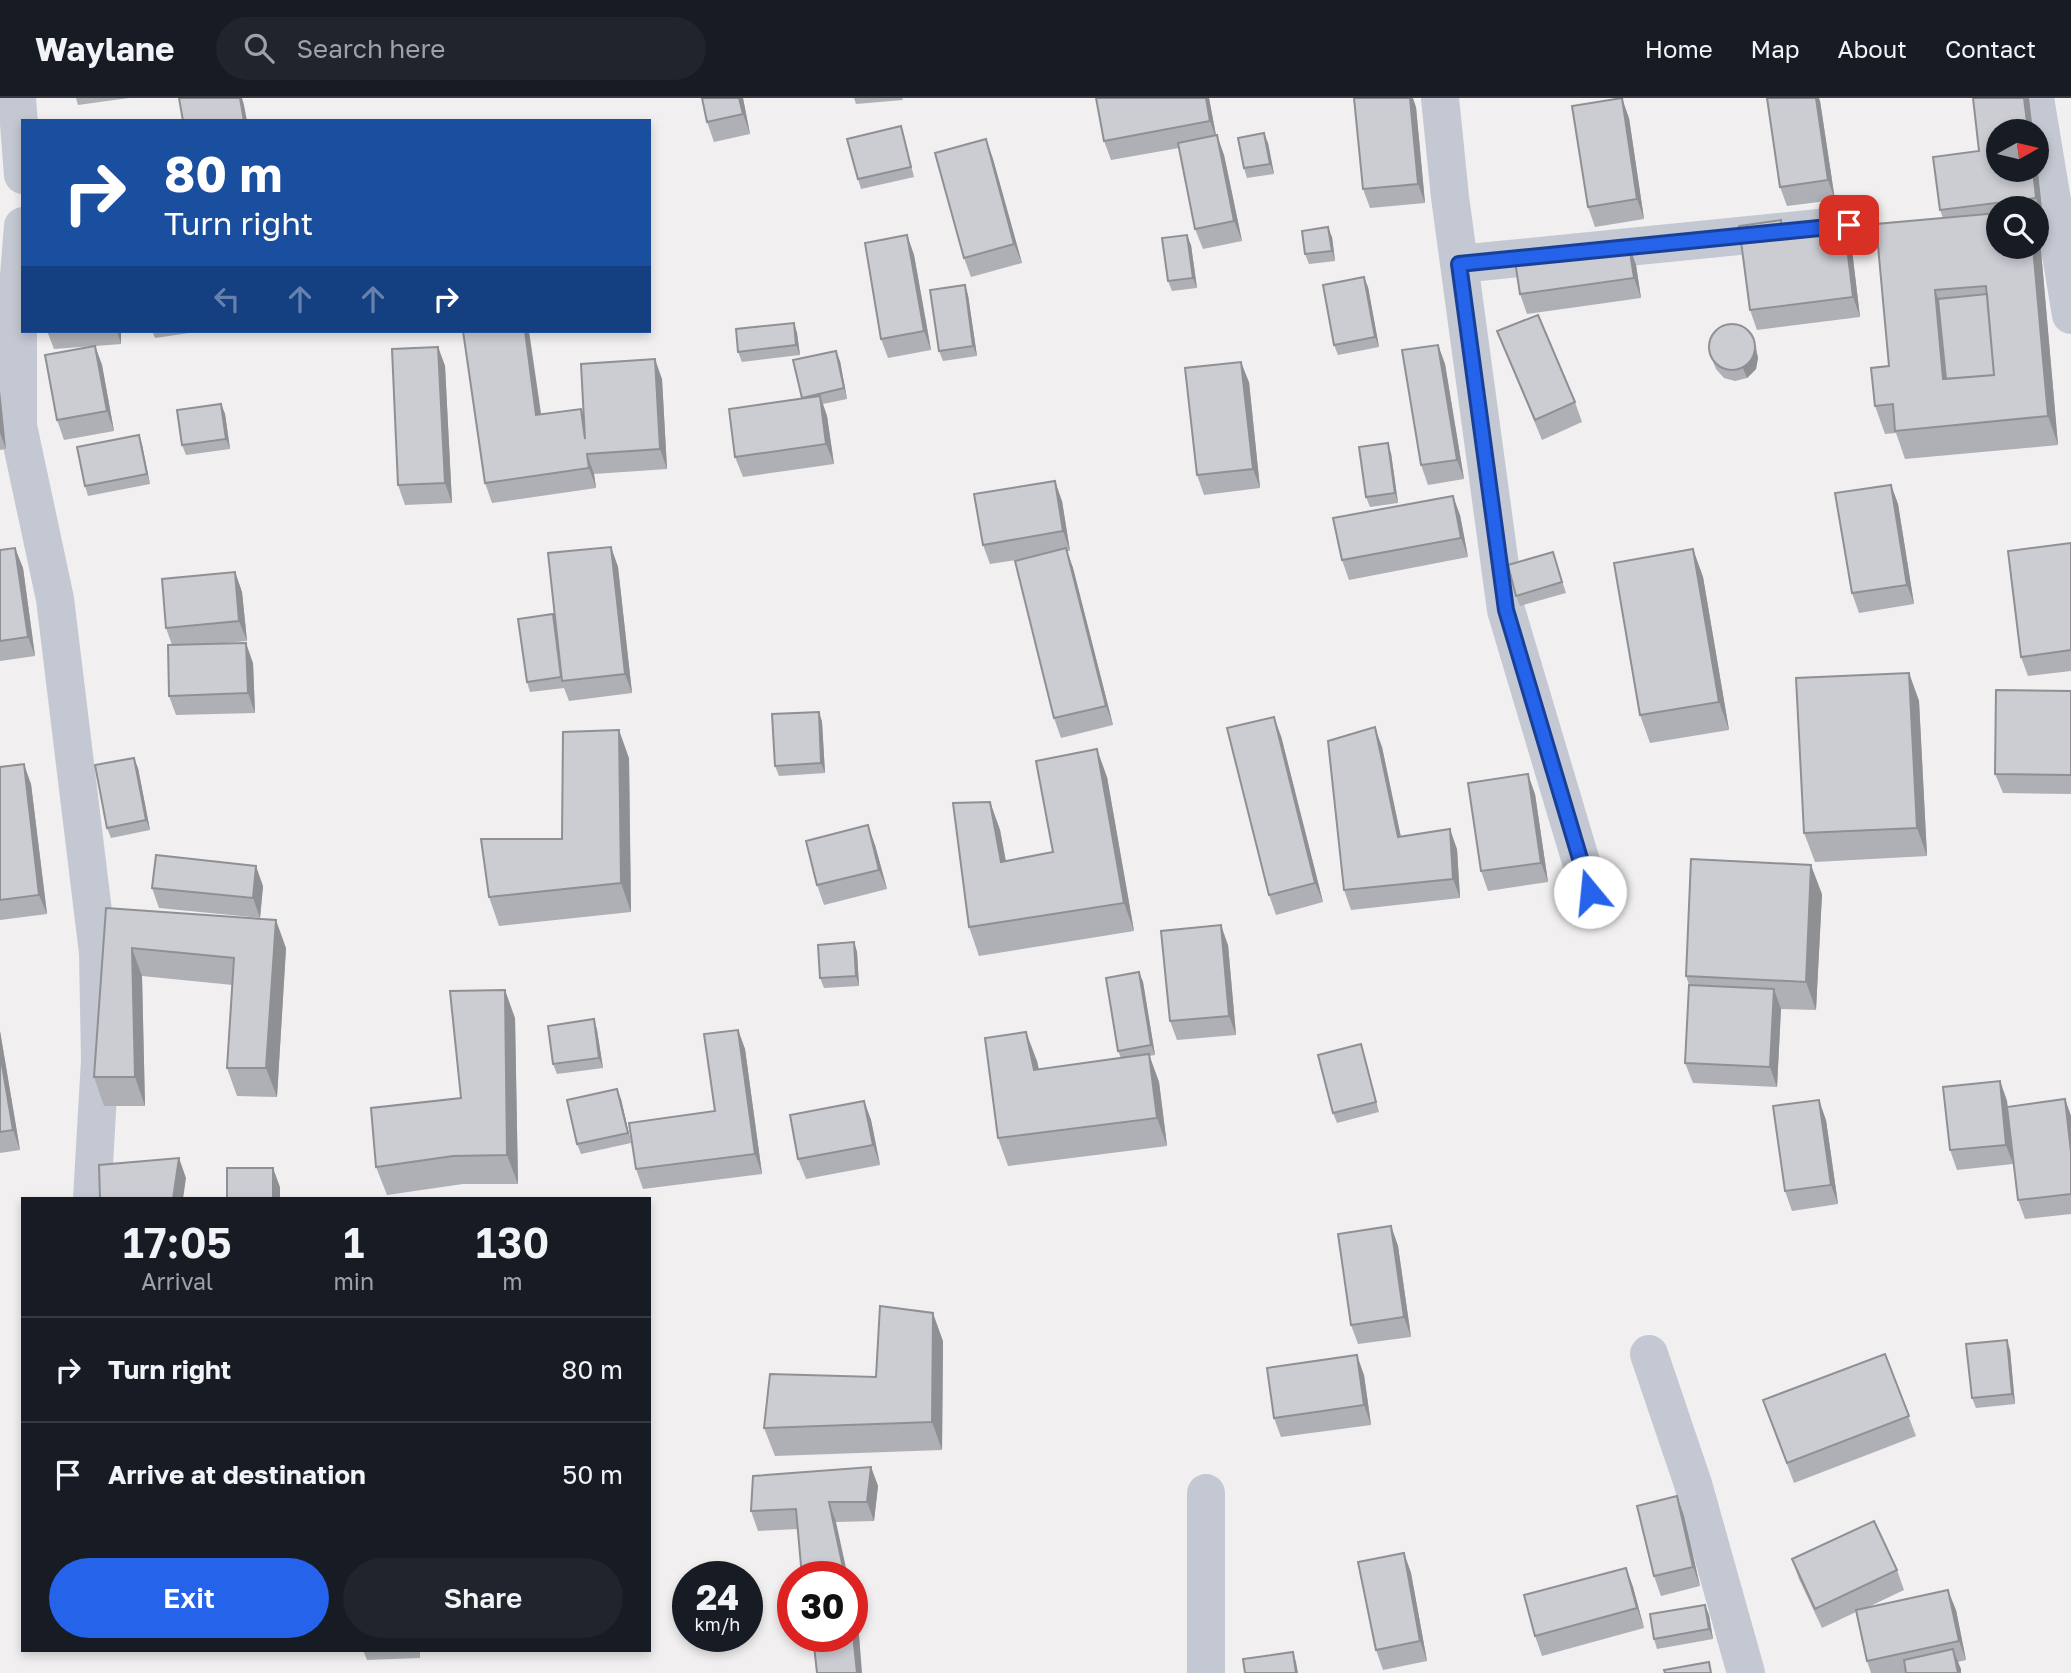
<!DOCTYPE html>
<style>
body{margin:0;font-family:"Golos Text",sans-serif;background:#20242c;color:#f1f3f6;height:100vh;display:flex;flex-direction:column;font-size:26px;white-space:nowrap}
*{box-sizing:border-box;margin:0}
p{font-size:23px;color:#9ea1a6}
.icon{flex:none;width:38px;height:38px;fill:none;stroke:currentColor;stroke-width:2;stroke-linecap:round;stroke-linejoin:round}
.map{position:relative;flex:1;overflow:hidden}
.sheet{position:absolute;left:21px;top:1099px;width:630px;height:455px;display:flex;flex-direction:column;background:#171b24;border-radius:0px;box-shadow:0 4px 10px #0003}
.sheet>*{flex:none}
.banner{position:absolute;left:21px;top:21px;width:630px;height:214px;border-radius:0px;box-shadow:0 4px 10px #0003;background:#1a4fa0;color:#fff;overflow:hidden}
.needle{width:46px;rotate:82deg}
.tools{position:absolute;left:1986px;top:21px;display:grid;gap:14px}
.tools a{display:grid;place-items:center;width:63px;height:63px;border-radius:50%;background:#171b24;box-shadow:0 4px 10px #0003;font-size:35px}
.speed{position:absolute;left:672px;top:1463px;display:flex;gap:14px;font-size:35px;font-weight:700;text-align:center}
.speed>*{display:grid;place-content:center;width:91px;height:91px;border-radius:50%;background:#171b24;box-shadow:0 4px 10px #0003;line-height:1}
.speed small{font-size:18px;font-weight:400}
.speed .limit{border:10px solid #d22;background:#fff;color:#111}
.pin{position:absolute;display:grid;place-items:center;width:60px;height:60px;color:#fff;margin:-30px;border-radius:14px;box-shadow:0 4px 10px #0006}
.me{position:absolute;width:77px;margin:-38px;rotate:343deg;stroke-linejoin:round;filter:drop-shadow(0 0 5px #0008)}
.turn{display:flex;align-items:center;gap:24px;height:147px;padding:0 28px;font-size:32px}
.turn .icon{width:91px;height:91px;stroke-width:2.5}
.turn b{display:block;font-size:49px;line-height:60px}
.lanes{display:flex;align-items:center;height:66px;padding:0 28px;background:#0003;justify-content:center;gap:35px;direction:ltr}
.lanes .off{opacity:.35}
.eta{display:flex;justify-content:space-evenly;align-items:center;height:119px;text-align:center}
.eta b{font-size:42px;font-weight:600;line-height:49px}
.button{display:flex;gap:14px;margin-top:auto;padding:14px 28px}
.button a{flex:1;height:80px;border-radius:42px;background:#2563eb;color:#fff;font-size:28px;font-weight:600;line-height:80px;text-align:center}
.button a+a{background:#20242c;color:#f1f3f6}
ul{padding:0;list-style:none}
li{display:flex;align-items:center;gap:21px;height:105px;padding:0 28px;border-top:2px solid #363941}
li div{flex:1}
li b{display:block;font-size:26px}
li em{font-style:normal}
header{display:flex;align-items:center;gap:42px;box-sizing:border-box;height:98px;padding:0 35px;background:#171b24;border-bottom:2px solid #363941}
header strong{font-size:33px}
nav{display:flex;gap:38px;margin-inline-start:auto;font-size:24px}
.search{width:490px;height:63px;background:#20242c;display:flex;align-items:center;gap:18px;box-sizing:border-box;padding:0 24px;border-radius:38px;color:#9ea1a6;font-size:26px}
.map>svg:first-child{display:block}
</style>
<header>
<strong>Waylane</strong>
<div class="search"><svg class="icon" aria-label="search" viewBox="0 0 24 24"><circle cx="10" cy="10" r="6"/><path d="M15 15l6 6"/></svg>Search here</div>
<nav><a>Home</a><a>Map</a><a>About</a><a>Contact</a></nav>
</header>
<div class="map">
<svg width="2071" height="1575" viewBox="0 0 2071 1575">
<rect width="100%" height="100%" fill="#f1efef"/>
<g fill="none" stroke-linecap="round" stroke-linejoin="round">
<path stroke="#c3c8d2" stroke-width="38" d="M17 0 23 77
M1440 0 1450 99 1506 512 1590 794
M2035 0 2071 217
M23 128 18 190V328L55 501 98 855 100 962 92 1101
M1459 166 1849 127
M1649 1256 1693 1386 1746 1575
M1206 1575V1395"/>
</g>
<path fill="#afb0b5" d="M76 0H129L78 7Z
M743 0 750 36 714 44 707 24Z
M854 0H902L903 2 856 6Z
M1209 0 1216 37 1224 57 1242 143 1203 151 1195 131 1179 50 1111 62 1104 43Z
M1820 3 1835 102 1787 108 1780 89Z
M1416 9 1425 105 1370 110 1363 91Z
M1629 20 1644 121 1595 129 1588 109Z
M901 28 904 38 914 79 861 91 858 81Z
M986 41 993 61 1022 165 971 179 964 160Z
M1268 45 1274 76 1247 80 1244 70Z
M2037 72 2043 120 2037 121V110H1998V149L2040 141 2058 347 1905 361 1896 335 1885 336 1875 308 1943 120 1940 112Z
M1781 122 1787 139 1845 132 1852 152 1860 219 1757 232 1750 212Z
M907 137 914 157 931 252 888 260 881 241Z
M1332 139 1335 163 1309 166 1305 156Z
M1191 147 1197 190 1172 193 1168 183Z
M1629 147 1636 167 1641 200 1527 216 1520 196Z
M965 187 968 197 977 258 943 263 939 253Z
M1368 189 1379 249 1338 257 1334 247Z
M794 225 797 235 800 257 742 264 738 254Z
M47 233H121V246L95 248 102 267 114 333 64 342 57 322 94 248 54 251Z
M152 233H196V234L155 240Z
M1497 233 1575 304 1582 324 1542 342Z
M1438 247 1445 266 1464 381 1428 387 1421 367Z
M1756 248 1758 260 1756 271 1747 280 1735 283 1724 280 1716 271 1712 261Z
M438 249 445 268 452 405 405 407 398 387Z
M840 263 847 301 823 306 827 318 834 366 743 379 735 359 802 301Z
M662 281 667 371 594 376 596 390 492 405 485 385 541 316 584 319Z
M1249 284 1260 390 1204 397 1197 377Z
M0 293 6 351 0 352Z
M221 306 225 316 230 351 186 357 182 347Z
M142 347 150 386 88 398 85 388Z
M1391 355 1398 405 1370 409 1366 399Z
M1891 387 1898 406 1914 506 1859 515 1852 495Z
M1062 403 1070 453H1067L1073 470 1113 627 1061 640 1054 620 1030 460 990 466 983 447Z
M1460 417 1468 459 1349 482 1342 462Z
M2071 445V573L2028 578 2021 559Z
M611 449 618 469 632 595 569 603 564 590 530 594 527 584 553 516 555 523Z
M15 450 23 470 35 558 0 563V452Z
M1693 451 1703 479 1729 632 1650 645 1640 617Z
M1553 454 1566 495 1520 508 1516 498Z
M235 474 242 494 247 543 216 546 253 565 255 615 176 617 169 598 172 547 166 530Z
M1909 575 1919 603 1927 758 1815 764 1804 735Z
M2071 593V696L2003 695 1995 676Z
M819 614 822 624 825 675 779 678 775 668Z
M1281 638 1323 804 1276 817 1269 797Z
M1382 649 1401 739 1457 751 1460 800 1351 812 1344 792Z
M629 660 631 814 499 828 489 799 562 741Z
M0 669 31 686 47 816 0 822Z
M138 670 150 732 111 740 107 730Z
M1107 679 1134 833 979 858 969 829 990 704 1000 732 1006 763 1053 754Z
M1535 696 1548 784 1488 793 1481 773Z
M875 747 887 791 824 807 817 787Z
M263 788 260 820 159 810 152 790Z
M1822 796 1816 912 1781 911 1777 989 1693 985 1685 965 1689 887 1686 878Z
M106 810 286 850 277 999 237 998 227 970 233 887 142 878 145 1008H104L94 979Z
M854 844 857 854 859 888 824 890 820 880Z
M1228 847 1236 937 1177 942 1170 923Z
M1139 874 1143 884 1155 957 1149 958 1159 984 1167 1048 1008 1068 998 1040 1037 963 1039 972 1121 960 1118 953Z
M515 920 518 1086H463L387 1097 376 1069 461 1000Z
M594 921 597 932 603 970 557 976 553 966Z
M738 932 745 951 762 1076 643 1091 636 1071 715 1013Z
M0 933 20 1052 0 1055Z
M1364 956 1379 1014 1337 1025 1333 1015Z
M2000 983 2007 1003 2013 1066 1957 1072 1950 1052Z
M621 1001 631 1045 581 1056 577 1046Z
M2065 1001 2071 1018V1116L2025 1121 2018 1102Z
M864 1003 871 1022 880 1067 806 1081 798 1061Z
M1826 1022 1838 1106 1792 1113 1785 1093Z
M1391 1128 1398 1148 1411 1239 1358 1246 1351 1227Z
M943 1243 942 1352 775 1358 764 1330 876 1279Z
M2010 1252 2015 1306 1976 1310 1972 1300Z
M1885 1256 1916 1338 1794 1385 1763 1302Z
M1364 1277 1371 1327 1281 1339 1274 1320Z
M871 1369 878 1388 874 1423 836 1424 798 1431 758 1433 751 1413Z
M1677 1398 1684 1418 1700 1488 1661 1498 1654 1478Z
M1404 1455 1411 1475 1427 1563 1383 1572 1376 1552Z
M1792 1461 1897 1472 1904 1492 1864 1511 1956 1512 1966 1562 1958 1564 1961 1575H1871L1867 1563 1856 1514 1822 1530 1799 1481Z
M1626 1470 1633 1489 1644 1530 1542 1558 1535 1538Z
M1705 1507 1709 1517 1713 1541 1657 1551 1654 1541Z
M363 1552H420V1560L367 1562Z"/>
<path fill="#8f9094" d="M240 0H242L244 7 247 23H244Z
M739 0H743L750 36 743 16Z
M1206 0H1209L1217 43 1210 23Z
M1410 0H1413L1416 9 1425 105 1418 86Z
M1622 0 1629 20 1644 121 1637 101Z
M1816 0H1819L1820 3 1835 102 1828 82Z
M2024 0H2029L2033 33H2028Z
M1264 35 1268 45 1274 76 1270 66Z
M1217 37 1224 57 1242 143 1234 123Z
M986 41 993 61 1022 165 1014 146Z
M2037 65 2043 120 2036 100 2033 72H2037Z
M1781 122 1788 142 1782 140Z
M1328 129 1332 139 1335 163 1332 153Z
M1845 132 1852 152 1860 219 1853 199Z
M2037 134 2040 141 2058 347 2048 318 2033 149H2037Z
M907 137 914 157 931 252 924 233Z
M1187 137 1191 147 1197 190 1193 180Z
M1629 147 1636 167 1641 200 1634 180Z
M1364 179 1368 189 1379 249 1375 239Z
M965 187 968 197 977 258 973 248Z
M1935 192 1945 221 1946 290 1943 281Z
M794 225 797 235 800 257 796 247Z
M117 233H121V246Z
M525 233H529L544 336 536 317Z
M1752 238 1758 260 1756 271 1747 280 1743 270Z
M1438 247 1445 266 1464 381 1457 362Z
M95 248 102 267 114 333 107 313Z
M438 249 445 268 452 405 445 385Z
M836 253 840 263 847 301 844 290Z
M655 261 662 281 667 371 660 351Z
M1241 264 1249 284 1260 390 1253 371Z
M0 293 6 351 0 335Z
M820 298 827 318 834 366 826 346Z
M221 306 225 316 230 351 226 341Z
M139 337 142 347 150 386 147 376Z
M1388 345 1391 355 1398 405 1395 395Z
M587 356 594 376 596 390 589 370Z
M1055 383 1062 403 1070 453 1063 433Z
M1891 387 1898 406 1914 506 1907 487Z
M1453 398 1460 417 1468 459 1461 440Z
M611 449 618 469 632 595 625 576Z
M15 450 23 470 35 558 28 539Z
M1066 450 1073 470 1113 627 1106 608Z
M1693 451 1703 479 1729 632 1719 604Z
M235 474 242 494 247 543 239 523Z
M246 545 253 565 255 615 248 595Z
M1909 575 1919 603 1927 758 1917 730Z
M819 614 822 624 825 675 821 665Z
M1274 619 1281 638 1323 804 1315 785Z
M1375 629 1382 649 1405 759 1398 739Z
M619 632 629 660 631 814 621 785Z
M1097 651 1107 679 1134 833 1124 805Z
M134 660 138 670 150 732 146 722Z
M24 666 31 686 47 816 39 797Z
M1528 676 1535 696 1548 784 1541 765Z
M990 704 1000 732 1011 792 1001 764Z
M868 727 875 747 887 791 879 772Z
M1450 731 1457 751 1460 800 1453 781Z
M1811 767 1822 796 1816 912 1806 884Z
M256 768 263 788 260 820 253 800Z
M276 822 286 850 277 999 266 970Z
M1221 827 1228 847 1236 937 1229 918Z
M854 844 857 854 859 888 856 878Z
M132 850 142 878 145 1008 135 979Z
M1139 874 1143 884 1155 957 1151 947Z
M1774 891 1781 911 1777 989 1770 969Z
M505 892 515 920 518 1086 507 1057Z
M594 921 597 932 603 970 599 960Z
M738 932 745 951 762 1076 755 1056Z
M0 933 20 1052 13 1032 0 955Z
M1026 934 1037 963 1045 1001 1034 972Z
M1149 956 1159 984 1167 1048 1157 1020Z
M2000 983 2007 1003 2013 1066 2006 1047Z
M617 991 621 1001 631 1045 628 1035Z
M2065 1001 2071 1018V1054Z
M1819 1002 1826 1022 1838 1106 1831 1087Z
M864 1003 871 1022 880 1067 873 1047Z
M179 1060 186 1080 183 1101H173Z
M273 1070 280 1089V1101H273Z
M1391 1128 1398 1148 1411 1239 1404 1219Z
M933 1215 943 1243 942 1352 932 1324Z
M2007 1242 2010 1252 2015 1306 2012 1296Z
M1357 1257 1364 1277 1371 1327 1364 1307Z
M871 1369 878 1388 874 1423 867 1404Z
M1677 1398 1684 1418 1700 1488 1693 1469Z
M829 1404 836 1424 848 1479H845Z
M1404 1455 1411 1475 1427 1563 1420 1543Z
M1626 1470 1633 1489 1644 1530 1637 1510Z
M1948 1492 1956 1512 1966 1562 1959 1543Z
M1705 1507 1709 1517 1713 1541 1709 1531Z
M852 1519 859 1536 862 1575H857Z
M1953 1551 1961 1571V1575H1958Z
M1293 1554 1296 1564 1298 1575H1296Z"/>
<path fill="#cccdd3" stroke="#8f9094" stroke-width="2" fill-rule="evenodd" d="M179 0H240L244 23H183Z
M702 0H739L743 16 707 24Z
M1096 0H1206L1210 23 1104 43Z
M1354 0H1410L1418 86 1363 91Z
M1622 0 1637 101 1588 109 1572 8Z
M1767 0H1816L1828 82 1780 89Z
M1973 0H2024L2028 33H1998V72H2033L2036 100 1940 112 1933 59 1979 53Z
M901 28 911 69 858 81 847 41Z
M1264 35 1270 66 1244 70 1238 40Z
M1217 37 1234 123 1195 131 1178 45Z
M986 41 1014 146 964 160 935 55Z
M1998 115V149H2033L2048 318 1895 333 1893 306 1875 308 1871 270 1889 268 1876 126ZM1986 188 1994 277 1943 281 1935 192Z
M1781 122 1782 140 1845 132 1853 199 1750 212 1739 128Z
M1328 129 1332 153 1305 156 1302 133Z
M907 137 924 233 881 241 865 145Z
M1187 137 1193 180 1168 183 1162 140Z
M1629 147 1634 180 1520 196 1515 163Z
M1364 179 1375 239 1334 247 1323 187Z
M965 187 973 248 939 253 930 192Z
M1987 196 1994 277 1946 281 1938 201Z
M1538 217 1575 304 1535 322 1497 233Z
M794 225 796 247 738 254 736 231Z
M1709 249a23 23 0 1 1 46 0a23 23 0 1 1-46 0Z
M463 233H525L536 317 581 311 585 341 581 266 655 261 660 351 587 356 589 370 485 385Z
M1438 247 1457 362 1421 367 1402 252Z
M95 248 107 313 57 322 45 257Z
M438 249 445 385 398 387 392 251Z
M836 253 844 290 802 300 793 262Z
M1241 264 1253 371 1197 377 1185 270Z
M820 298 826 346 735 359 729 311Z
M221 306 226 341 182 347 177 312Z
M139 337 147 376 85 388 77 349Z
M1388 345 1395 395 1366 399 1359 349Z
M1055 383 1063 433 983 447 974 396Z
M1891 387 1907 487 1852 495 1835 395Z
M1453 398 1461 440 1342 462 1333 420Z
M2071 445V552L2021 559 2008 453Z
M611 449 625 576 562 583 548 455Z
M15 450 28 539 0 543V452Z
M1066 450 1106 608 1054 620 1015 463Z
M1693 451 1719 604 1640 617 1614 465Z
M1553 454 1562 484 1516 498 1508 467Z
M235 474 239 523 166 530 162 481Z
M553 516 561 579 527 584 518 521Z
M246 545 248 595 169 598 168 547Z
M1909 575 1917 730 1804 735 1796 580Z
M1996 592 2071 593V677L1995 676Z
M819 614 821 665 775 668 772 616Z
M1274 619 1315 785 1269 797 1227 630Z
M1375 629 1398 739 1450 731 1453 781 1344 792 1328 643Z
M619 632 621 785 489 799 481 741H562L563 634Z
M1097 651 1124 805 969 829 953 705 990 704 1001 764 1053 754 1036 663Z
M134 660 146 722 107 730 95 667Z
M24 666 39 797 0 802V669Z
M1528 676 1541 765 1481 773 1468 685Z
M868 727 879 772 817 787 806 743Z
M156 757 256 768 253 800 152 790Z
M1691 761 1811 767 1806 884 1686 878Z
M106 810 276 822 266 970H227L234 860 132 850 135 979H94Z
M1221 827 1229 918 1170 923 1161 833Z
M854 844 856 878 820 880 818 847Z
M1139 874 1151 947 1118 953 1106 880Z
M1689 887 1774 891 1770 969 1685 965Z
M505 892 507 1057 453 1058 376 1069 371 1010 461 1000 450 893Z
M594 921 599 960 553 966 548 928Z
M738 932 755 1056 636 1071 629 1025 715 1013 704 936Z
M1026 934 1034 972 1149 956 1157 1020 998 1040 985 940Z
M1361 946 1376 1004 1333 1015 1318 957Z
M0 955 13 1032 0 1034Z
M2000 983 2006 1047 1950 1052 1943 989Z
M617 991 628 1035 577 1046 567 1002Z
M2065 1001 2071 1054V1096L2018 1102 2007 1009Z
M1819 1002 1831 1087 1785 1093 1773 1008Z
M864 1003 873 1047 798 1061 790 1017Z
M179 1060 173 1101H100L99 1067Z
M227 1070H273V1101H227Z
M1391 1128 1404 1219 1351 1227 1338 1136Z
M880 1208 933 1215 932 1324 764 1330 770 1276 876 1279Z
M2007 1242 2012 1296 1972 1300 1966 1246Z
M1885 1256 1909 1318 1787 1365 1763 1302Z
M1357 1257 1364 1307 1274 1320 1267 1270Z
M871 1369 867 1404H829L845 1479H802L796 1411 751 1413 753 1378Z
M1677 1398 1693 1469 1654 1478 1637 1408Z
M1874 1423 1897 1472 1815 1511 1792 1461Z
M1404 1455 1420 1543 1376 1552 1358 1464Z
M1626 1470 1637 1510 1535 1538 1524 1497Z
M1948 1492 1959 1543 1867 1563 1856 1512Z
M1705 1507 1709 1531 1654 1541 1650 1516Z
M852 1526 857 1575H817L813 1538H852Z
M1953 1551 1958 1575H1906L1904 1562Z
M1293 1554 1296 1575H1245L1243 1561Z
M1709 1564 1711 1575H1665L1664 1572Z"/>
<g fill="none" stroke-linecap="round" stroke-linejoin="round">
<defs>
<path id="route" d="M1590 794 1506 512 1459 166 1849 127"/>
</defs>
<use href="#route" stroke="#184099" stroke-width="18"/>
<use href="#route" stroke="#2563eb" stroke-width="12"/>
</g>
</svg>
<div class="tools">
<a><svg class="needle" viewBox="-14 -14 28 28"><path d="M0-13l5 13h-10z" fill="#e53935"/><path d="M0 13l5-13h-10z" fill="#9ea1a6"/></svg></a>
<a><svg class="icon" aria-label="search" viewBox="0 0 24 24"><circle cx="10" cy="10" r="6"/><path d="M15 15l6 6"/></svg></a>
</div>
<div class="speed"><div>24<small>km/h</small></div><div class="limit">30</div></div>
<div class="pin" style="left:1849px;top:127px;background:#d93025"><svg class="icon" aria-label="arrive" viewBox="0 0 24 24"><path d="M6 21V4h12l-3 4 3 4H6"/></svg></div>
<svg class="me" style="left:1590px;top:794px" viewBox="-20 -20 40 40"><circle r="19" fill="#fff"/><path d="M0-13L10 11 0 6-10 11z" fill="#2563eb"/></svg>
<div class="banner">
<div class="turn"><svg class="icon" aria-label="right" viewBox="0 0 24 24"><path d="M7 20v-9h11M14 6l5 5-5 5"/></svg><div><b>80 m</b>Turn right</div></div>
<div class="lanes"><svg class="icon off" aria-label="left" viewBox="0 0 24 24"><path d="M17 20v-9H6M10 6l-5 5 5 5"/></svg><svg class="icon off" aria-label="ahead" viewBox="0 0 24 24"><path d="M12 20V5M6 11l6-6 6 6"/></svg><svg class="icon off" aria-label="ahead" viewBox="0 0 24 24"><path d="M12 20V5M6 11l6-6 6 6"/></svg><svg class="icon" aria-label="right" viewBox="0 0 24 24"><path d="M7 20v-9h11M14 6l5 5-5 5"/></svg></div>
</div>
<section class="sheet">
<div class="eta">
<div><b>17:05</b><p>Arrival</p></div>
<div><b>1</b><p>min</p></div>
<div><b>130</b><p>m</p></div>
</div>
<ul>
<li><svg class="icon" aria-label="right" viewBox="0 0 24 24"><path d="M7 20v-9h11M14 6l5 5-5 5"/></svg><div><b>Turn right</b></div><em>80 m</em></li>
<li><svg class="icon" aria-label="arrive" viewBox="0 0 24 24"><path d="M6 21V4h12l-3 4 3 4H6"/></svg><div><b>Arrive at destination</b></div><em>50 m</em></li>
</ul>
<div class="button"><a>Exit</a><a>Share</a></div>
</section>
</div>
